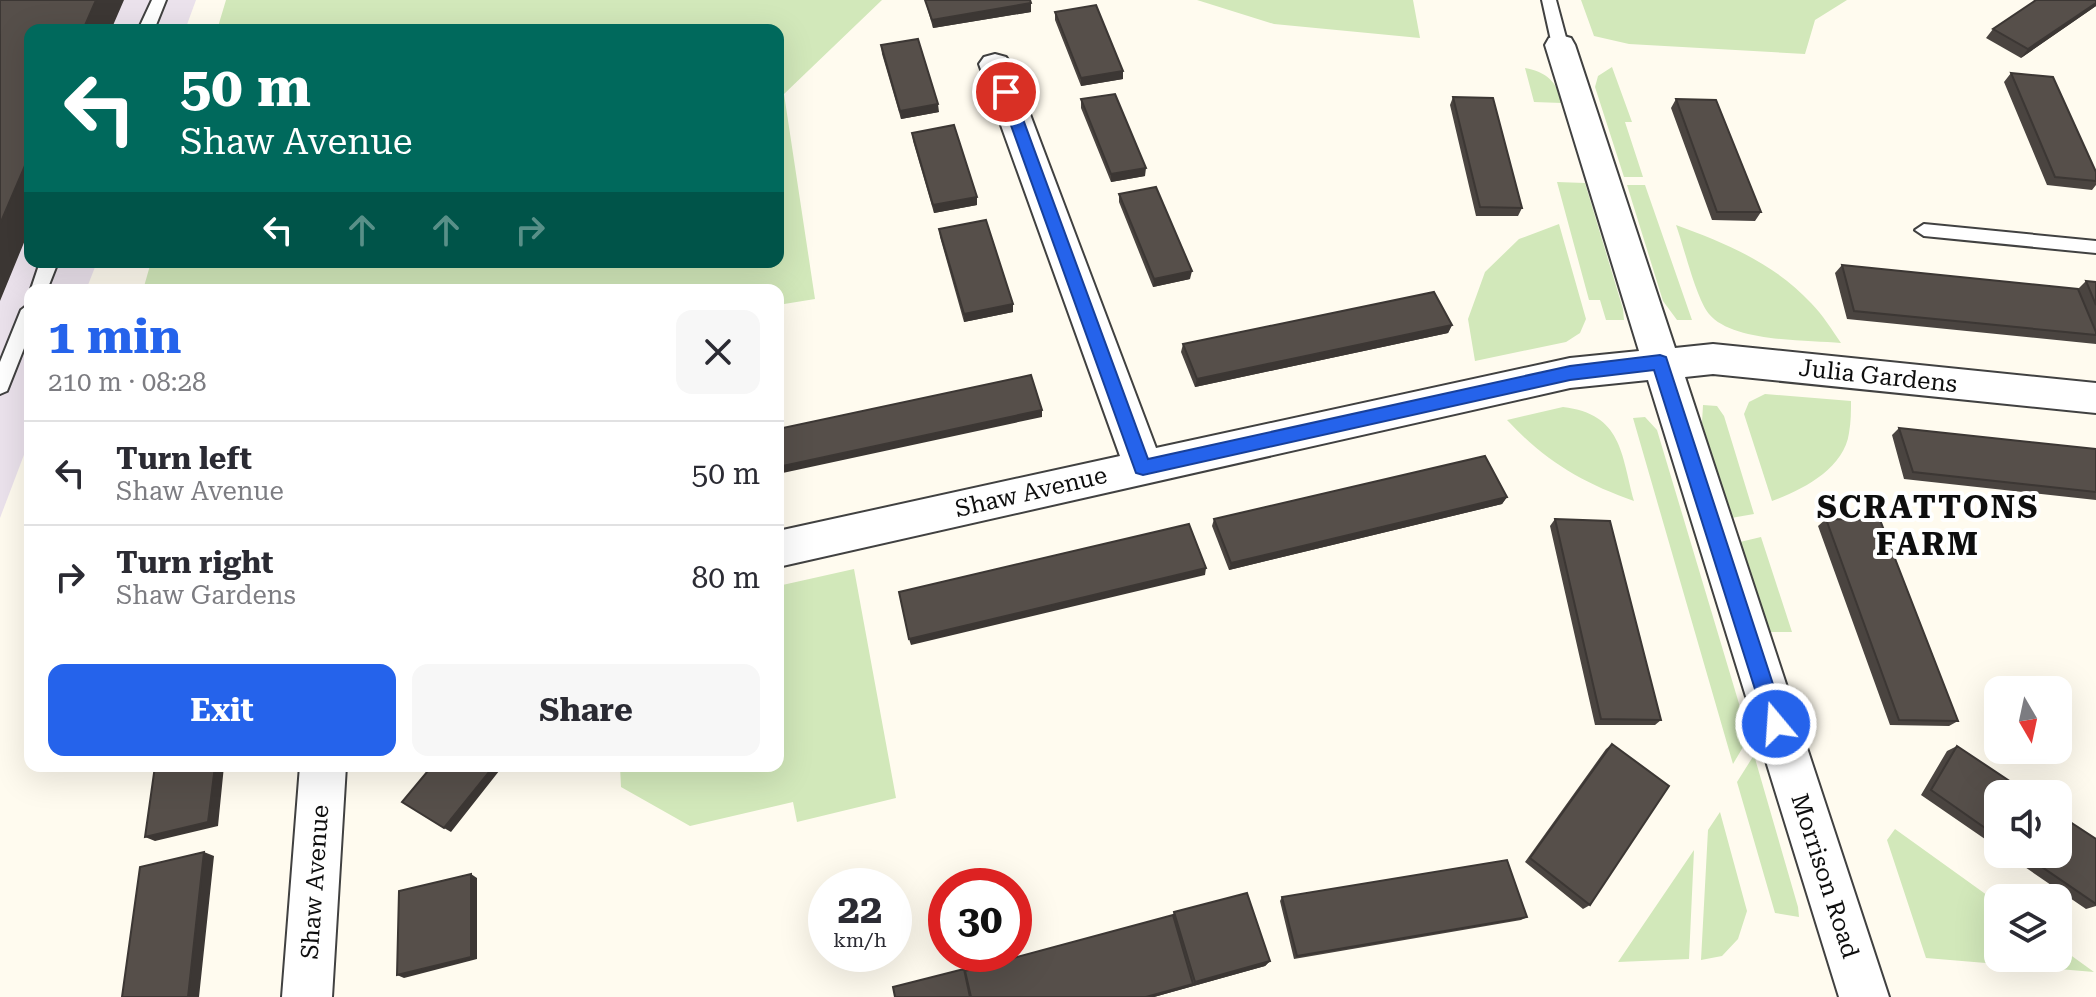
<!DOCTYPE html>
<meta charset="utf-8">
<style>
body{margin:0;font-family:"Roboto Serif",serif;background:#f7f7f7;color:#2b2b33;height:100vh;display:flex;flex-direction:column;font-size:30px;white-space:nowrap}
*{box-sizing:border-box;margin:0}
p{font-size:26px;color:#7c7c81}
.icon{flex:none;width:44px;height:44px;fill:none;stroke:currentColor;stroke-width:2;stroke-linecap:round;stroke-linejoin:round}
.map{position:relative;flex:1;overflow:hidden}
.panel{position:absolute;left:24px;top:284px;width:760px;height:488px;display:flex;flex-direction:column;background:#fff;border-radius:16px;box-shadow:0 8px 32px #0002}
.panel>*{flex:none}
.top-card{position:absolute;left:24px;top:24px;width:760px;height:244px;border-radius:16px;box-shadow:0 8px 32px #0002;background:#00695c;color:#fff;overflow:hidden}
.needle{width:52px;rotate:171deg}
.controls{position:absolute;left:1984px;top:676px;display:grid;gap:16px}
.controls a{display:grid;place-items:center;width:88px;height:88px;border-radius:16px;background:#fff;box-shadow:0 8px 32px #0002;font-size:40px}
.speed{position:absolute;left:808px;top:868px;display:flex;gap:16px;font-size:40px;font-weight:700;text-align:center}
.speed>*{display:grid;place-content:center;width:104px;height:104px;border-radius:50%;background:#fff;box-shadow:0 8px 32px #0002;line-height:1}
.speed small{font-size:20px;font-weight:400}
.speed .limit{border:12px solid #d22;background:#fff;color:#111}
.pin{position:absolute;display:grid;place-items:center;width:68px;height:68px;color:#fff;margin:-34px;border:4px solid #fff;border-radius:50%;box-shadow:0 2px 8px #0007}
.me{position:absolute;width:88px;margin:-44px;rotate:342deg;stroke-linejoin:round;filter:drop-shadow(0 0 6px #0008)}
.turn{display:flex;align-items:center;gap:28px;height:168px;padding:0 24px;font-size:36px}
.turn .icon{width:104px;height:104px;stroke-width:2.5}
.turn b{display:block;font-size:56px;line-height:68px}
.lanes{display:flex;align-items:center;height:76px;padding:0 24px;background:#0003;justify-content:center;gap:40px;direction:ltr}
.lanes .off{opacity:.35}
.round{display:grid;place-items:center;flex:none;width:84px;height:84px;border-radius:16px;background:#f7f7f7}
.summary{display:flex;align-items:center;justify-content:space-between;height:136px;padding:0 24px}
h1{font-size:48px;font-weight:700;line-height:60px;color:#2563eb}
.cta{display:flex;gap:16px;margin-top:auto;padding:16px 24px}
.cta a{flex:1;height:92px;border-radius:16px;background:#2563eb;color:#fff;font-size:32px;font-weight:700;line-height:92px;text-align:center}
.cta a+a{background:#f7f7f7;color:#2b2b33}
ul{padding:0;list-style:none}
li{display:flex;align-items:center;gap:24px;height:104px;padding:0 24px;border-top:2px solid #e1e1e2}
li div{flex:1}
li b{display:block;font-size:30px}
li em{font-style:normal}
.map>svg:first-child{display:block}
</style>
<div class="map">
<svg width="2096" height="997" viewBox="0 0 2096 997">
<rect width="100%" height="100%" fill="#fffbef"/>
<path fill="#ebe2ec" d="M0 0H196L185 30H30V262H97L86 290H30V439L0 518Z"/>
<path fill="#d2e8ba" d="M226 0H882L784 94 815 299 778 305V290H143L151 262H778V30H217Z
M1197 0H1413L1420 38 1274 24Z
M1581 0H1847L1815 20 1805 54 1629 44 1594 36Z
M1612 67 1632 122H1625L1643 177H1624L1595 87 1598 76Z
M1525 68C1546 72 1557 81 1562 103L1534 102Z
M1557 182 1585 183 1623 309 1624 320H1606L1600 300H1589Z
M1627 185H1645L1692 320H1677L1663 301Z
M1559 224 1586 319 1580 333 1566 342 1475 361 1468 319 1485 272 1519 239Z
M1676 225C1726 243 1775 264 1811 303 1823 315 1832 330 1841 343 1806 340 1732 342 1709 314 1696 298 1684 247 1676 225Z
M1765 394 1851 401C1851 411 1851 422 1849 433 1844 469 1802 490 1772 501L1744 414 1749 402Z
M1703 405 1717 406 1724 416 1754 514 1731 518 1702 423Z
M1563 407C1622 414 1621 453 1634 501 1582 483 1544 460 1507 420Z
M1645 417 1657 430 1749 737 1733 764 1633 418Z
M1761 537 1792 632H1769L1740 542Z
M854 569 896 798 797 822 793 802 690 826 621 787 620 766H778V586Z
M1754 755 1798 907 1799 917 1775 913 1737 782Z
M1720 812 1747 911 1738 939 1722 956 1701 960 1708 830Z
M1895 829 1998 903V958H2058V946L2094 972 1926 958 1887 840Z
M1694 850 1689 959 1618 962Z"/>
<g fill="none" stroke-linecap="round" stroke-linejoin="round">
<defs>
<path id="lane" d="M152 0H166L154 30H138Z
M1542 0H1556L1568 45 1565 49H1555L1552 45Z
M1924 224 2096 241V253L1924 236 1915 230Z
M40 262H58L47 290 30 292Z
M30 303V333L9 386 7 391 0 394V362L21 310Z"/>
<path id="street" d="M1560 35 1571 38 1575 45 1675 348 1713 344 2096 383V413L1713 374 1685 377 1889 997H1839L1648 380 1570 388 778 567V531L1120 456 979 64 984 57 995 54 1006 57 1011 64 1156 448 1570 358 1639 351 1545 45 1549 38Z
M300 766H346L332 997H282Z"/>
</defs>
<use href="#lane" stroke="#414141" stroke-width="4"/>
<use href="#street" stroke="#414141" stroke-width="4"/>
<use href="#lane" fill="#fff" fill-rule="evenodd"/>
<use href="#street" fill="#fff" fill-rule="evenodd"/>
</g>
<path fill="#4a4440" d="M925 0H1030L1031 12 933 28Z
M2096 0V6L2021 58 1986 38 1993 29Z
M1055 12 1123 71V79L1081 86 1055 20Z
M881 45 939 112 901 119 882 54Z
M2011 73 2096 172V185L2092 190 2047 185 2004 82Z
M1453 97 1522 208 1518 216H1476L1450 105Z
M1081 99 1145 176 1111 182 1081 108Z
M1676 99 1761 212 1755 221 1712 220 1671 108Z
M912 133 977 197V205L934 213 913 141Z
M1119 194 1190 279 1153 287 1119 202Z
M939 229 1013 312 964 322 940 237Z
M1842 265 2078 289 2086 281 2096 282V344L1847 319 1835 273Z
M1452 325 1448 333 1195 387 1181 352 1183 344Z
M1899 428 2096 449V500L1904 479 1892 435Z
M1507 497 1502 504 1229 570 1212 526 1214 519Z
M1555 519 1661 720 1655 725H1595L1550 526Z
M1826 519 1958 721 1949 726 1890 725 1818 526Z
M1612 744 1590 905 1583 909 1525 862 1606 749Z
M1957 746 1998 794V848L1921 795 1947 751Z
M2096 839V906L2086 909 2006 854H2058Z
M1282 897 1527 917 1521 920 1294 959 1280 901Z
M1174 912 1270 961 1265 966 1154 997H895L965 971 1173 915Z"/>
<path fill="#3c3734" d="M96 0H124L111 30H83Z
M1031 3V12L933 28 932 20Z
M2096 3V6L2021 58 2028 49Z
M1123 71V79L1081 86V78Z
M938 104 939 112 901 119 900 111Z
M30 154V228L0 301V224Z
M1146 168 1145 176 1111 182V174Z
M977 197V205L934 213 933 205Z
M1192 271 1190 279 1153 287 1154 279Z
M1013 304V312L964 322V314Z
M1452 325 1448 333 1195 387 1197 379Z
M1042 410V417L778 474V467Z
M1507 497 1502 504 1229 570 1231 563Z
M1206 568 1205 575 911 645 909 639Z
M215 766H224L218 826 155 841 145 837Z
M494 766H503L451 832 444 828Z
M204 852 214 856 199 997H188Z
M471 874 477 878V959L404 978 397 975Z
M1270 961 1265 966 1154 997H1146Z"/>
<path fill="#564f4a" stroke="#3c3734" stroke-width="2" d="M0 0H96L83 30H30V154L0 224Z
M925 0H1030L1031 3 932 20Z
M2036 0H2096V3L2028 49 1993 29Z
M1096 5 1123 71 1081 78 1055 12Z
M918 39 938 104 900 111 881 45Z
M2011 73 2053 77 2096 172V181L2055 177Z
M1115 94 1146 168 1111 174 1081 99Z
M1453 97 1493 98 1522 208 1480 207Z
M1676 99 1716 100 1761 212H1717Z
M954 125 977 197 933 205 912 133Z
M1156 187 1192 271 1154 279 1119 194Z
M986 220 1013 304 964 314 939 229Z
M1842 265 2078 289 2096 332V335L1854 311Z
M2086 281 2096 282V305Z
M1434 292 1452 325 1197 379 1183 344Z
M1031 375 1042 410 778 467V429Z
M1899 428 2096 449V492L1913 472Z
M1485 456 1507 497 1231 563 1214 519Z
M1555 519 1610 521 1661 720 1601 719Z
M1826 519 1880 520 1958 721 1899 720Z
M1189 524 1206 568 909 639 899 592Z
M1612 744 1669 786 1590 905 1530 858Z
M1957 746 2029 794H1998V837L1931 790Z
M155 766H215L208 822 145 837Z
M432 766H494L444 828 402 802Z
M2058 814 2096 839V904L2023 854H2058Z
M204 852 188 997H122L140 867Z
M1507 860 1527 917 1297 956 1282 897Z
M471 874V957L397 975 399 891Z
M1247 893 1270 961 1195 982 1174 912Z
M1173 915 1193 984 1146 997H971L965 971Z
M964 969 970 997H895L893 987Z"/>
<path fill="#2563eb" stroke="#184099" stroke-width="2" d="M1006 88 1013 92 1148 459 1570 366 1660 355 1666 357 1786 724 1783 731 1776 734 1769 731 1766 724 1654 370 1570 380 1143 475 1136 473 999 92Z"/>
<g text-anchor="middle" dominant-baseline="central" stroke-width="8" stroke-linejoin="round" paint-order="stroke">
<g font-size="24" fill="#0e0e0e" stroke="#fff">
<text transform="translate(1878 376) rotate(6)">Julia Gardens</text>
<text transform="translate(1031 492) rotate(-13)">Shaw Avenue</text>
<text transform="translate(1825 876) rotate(72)">Morrison Road</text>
<text transform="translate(315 882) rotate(-86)">Shaw Avenue</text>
</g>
<g font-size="32" font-weight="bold" letter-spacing="2" fill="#0e0e0e" stroke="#fff">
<text x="1928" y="507">SCRATTONS<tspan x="1928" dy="37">FARM</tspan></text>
</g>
</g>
</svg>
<div class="controls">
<a><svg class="needle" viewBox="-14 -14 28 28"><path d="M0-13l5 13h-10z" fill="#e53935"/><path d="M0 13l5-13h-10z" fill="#7c7c81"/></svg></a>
<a><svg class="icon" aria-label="sound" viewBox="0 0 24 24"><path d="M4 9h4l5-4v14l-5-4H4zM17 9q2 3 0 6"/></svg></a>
<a><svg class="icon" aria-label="layers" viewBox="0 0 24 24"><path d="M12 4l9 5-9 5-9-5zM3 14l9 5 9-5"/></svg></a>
</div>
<div class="speed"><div>22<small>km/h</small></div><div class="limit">30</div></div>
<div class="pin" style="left:1006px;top:92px;background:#d93025"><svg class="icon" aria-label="arrive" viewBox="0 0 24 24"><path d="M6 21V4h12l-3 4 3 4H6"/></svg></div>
<svg class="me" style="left:1776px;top:724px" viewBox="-20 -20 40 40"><circle r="17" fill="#2563eb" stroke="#fff" stroke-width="3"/><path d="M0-11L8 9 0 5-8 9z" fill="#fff"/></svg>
<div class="top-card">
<div class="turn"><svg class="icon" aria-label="left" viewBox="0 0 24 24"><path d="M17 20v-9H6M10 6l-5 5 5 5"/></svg><div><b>50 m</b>Shaw Avenue</div></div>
<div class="lanes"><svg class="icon" aria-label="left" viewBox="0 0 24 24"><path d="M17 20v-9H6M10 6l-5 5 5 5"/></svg><svg class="icon off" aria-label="ahead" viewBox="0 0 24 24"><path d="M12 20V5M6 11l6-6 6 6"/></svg><svg class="icon off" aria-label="ahead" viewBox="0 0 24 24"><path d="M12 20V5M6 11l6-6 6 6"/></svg><svg class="icon off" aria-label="right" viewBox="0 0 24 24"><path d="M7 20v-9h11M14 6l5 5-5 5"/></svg></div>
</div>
<section class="panel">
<div class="summary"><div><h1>1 min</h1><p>210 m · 08:28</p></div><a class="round"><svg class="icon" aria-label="close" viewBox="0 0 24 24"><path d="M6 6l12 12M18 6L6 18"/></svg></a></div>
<ul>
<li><svg class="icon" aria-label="left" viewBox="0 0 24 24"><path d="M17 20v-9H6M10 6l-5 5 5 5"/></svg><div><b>Turn left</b><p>Shaw Avenue</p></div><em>50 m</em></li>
<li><svg class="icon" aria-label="right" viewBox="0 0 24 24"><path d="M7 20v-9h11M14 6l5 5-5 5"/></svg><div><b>Turn right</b><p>Shaw Gardens</p></div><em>80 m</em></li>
</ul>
<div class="cta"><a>Exit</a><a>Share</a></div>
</section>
</div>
